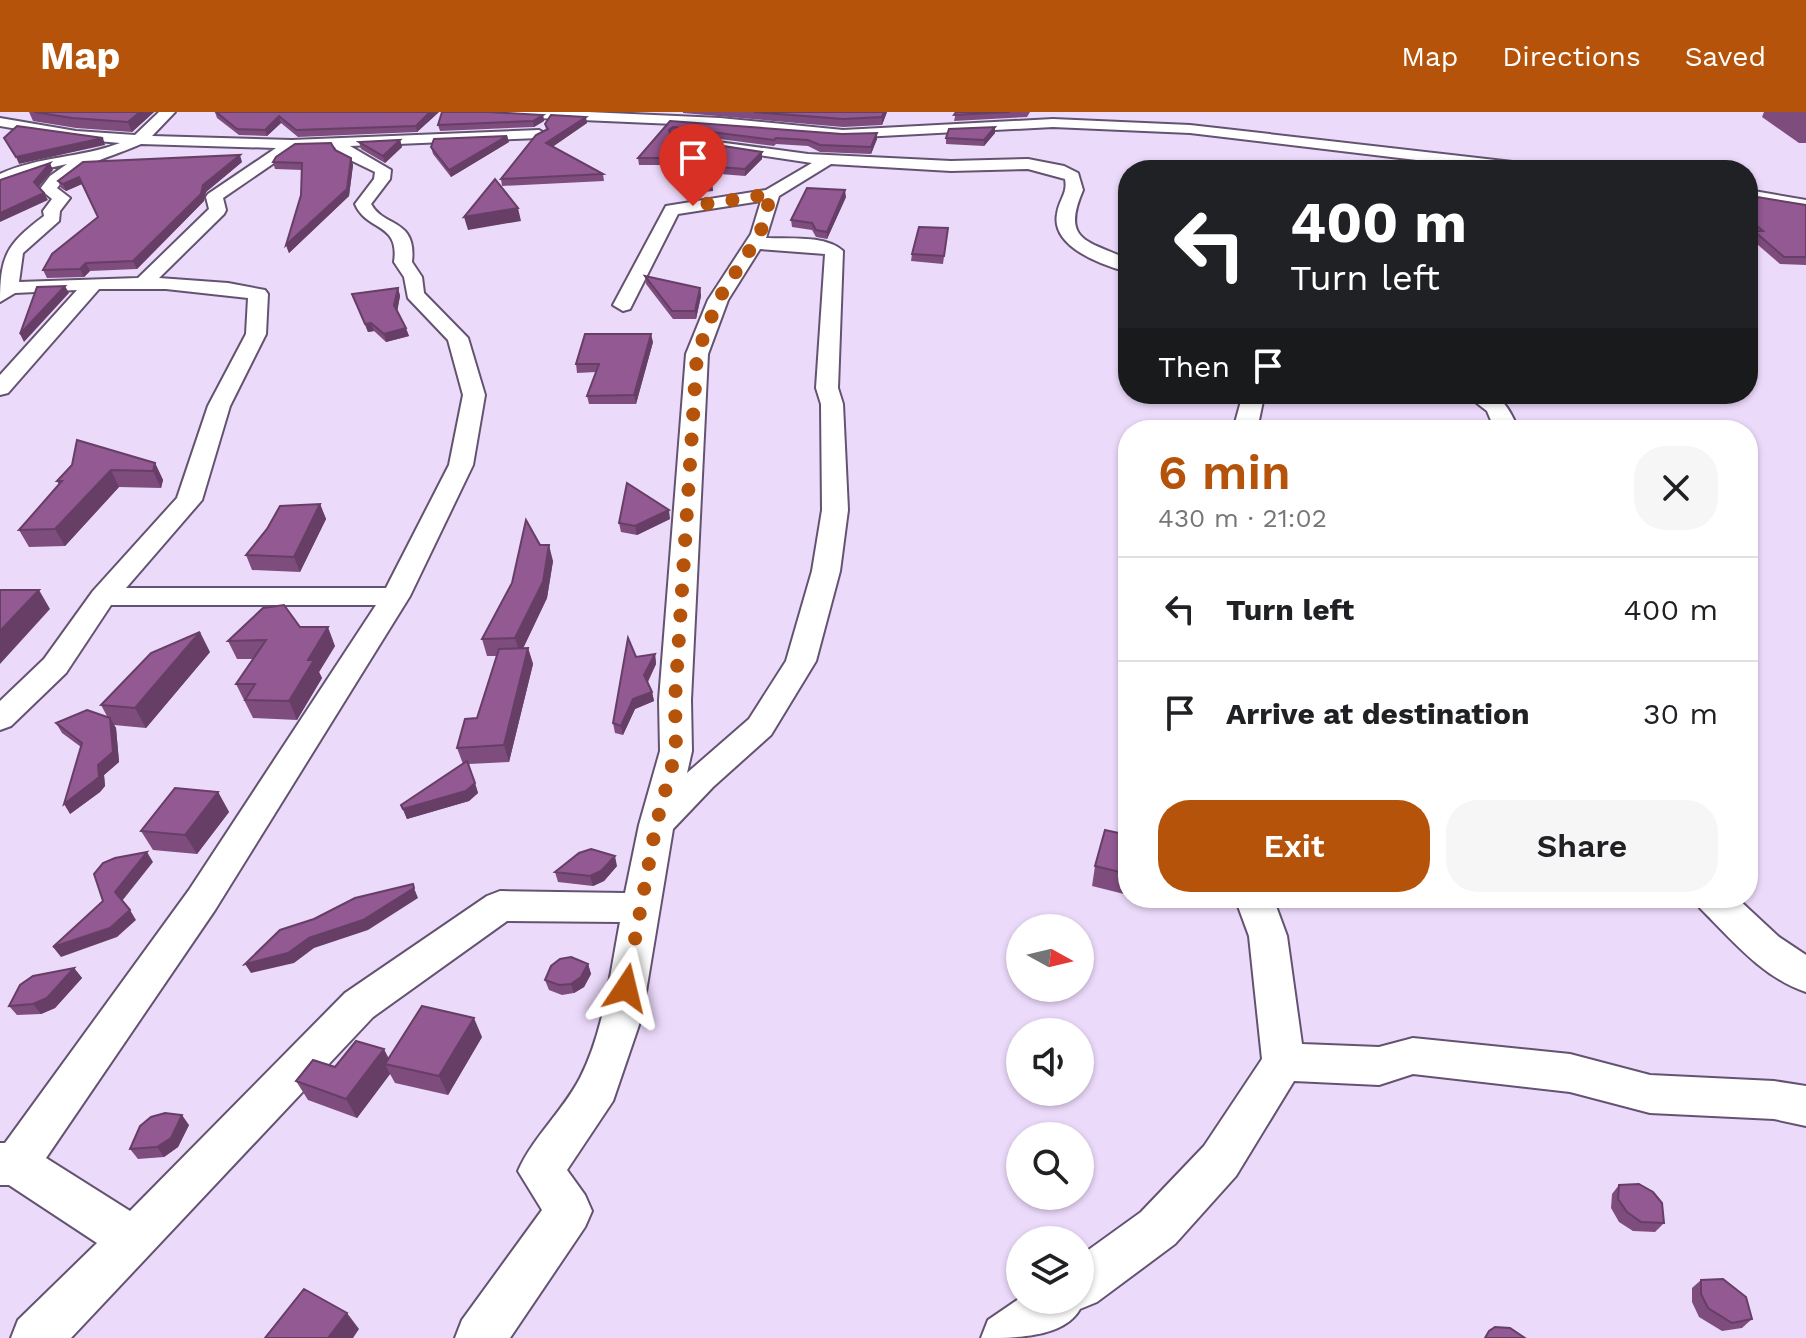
<!DOCTYPE html>
<meta charset="utf-8">
<style>
body{margin:0;font-family:"Work Sans",sans-serif;background:#f6f6f6;color:#202124;height:100vh;display:flex;flex-direction:column;font-size:30px;white-space:nowrap}
*{box-sizing:border-box;margin:0}
p{font-size:26px;color:#757577}
.icon{flex:none;width:44px;height:44px;fill:none;stroke:currentColor;stroke-width:2;stroke-linecap:round;stroke-linejoin:round}
.map{position:relative;flex:1;overflow:hidden}
.drawer{position:absolute;left:1118px;top:308px;width:640px;height:488px;display:flex;flex-direction:column;background:#fff;border-radius:32px;box-shadow:0 2px 6px #0004}
.drawer>*{flex:none}
.guide{position:absolute;left:1118px;top:48px;width:640px;height:244px;border-radius:32px;box-shadow:0 2px 6px #0004;background:#202124;color:#fff;overflow:hidden}
.needle{width:52px;rotate:98deg}
.buttons{position:absolute;left:1006px;top:802px;display:grid;gap:16px}
.buttons a{display:grid;place-items:center;width:88px;height:88px;border-radius:50%;background:#fff;box-shadow:0 2px 6px #0004;font-size:40px}
.pin{position:absolute;display:grid;place-items:center;width:68px;height:68px;color:#fff;margin:-82px -34px;border-radius:50% 50% 50% 0;rotate:-45deg;box-shadow:0 0 8px #0007}
.pin .icon{rotate:45deg}
.me{position:absolute;width:88px;margin:-44px;rotate:10deg;stroke-linejoin:round;filter:drop-shadow(0 0 6px #0008)}
.turn{display:flex;align-items:center;gap:28px;height:168px;padding:0 40px;font-size:36px}
.turn .icon{width:104px;height:104px;stroke-width:2.5}
.turn b{display:block;font-size:56px;line-height:68px}
.then{display:flex;align-items:center;height:76px;padding:0 40px;background:#0003;gap:16px;font-size:30px}
.round{display:grid;place-items:center;flex:none;width:84px;height:84px;border-radius:32px;background:#f6f6f6}
.head{display:flex;align-items:center;justify-content:space-between;height:136px;padding:0 40px}
h1{font-size:48px;font-weight:600;line-height:60px;color:#b45309}
.primary-button{display:flex;gap:16px;margin-top:auto;padding:16px 40px}
.primary-button a{flex:1;height:92px;border-radius:32px;background:#b45309;color:#fff;font-size:32px;font-weight:600;line-height:92px;text-align:center}
.primary-button a+a{background:#f6f6f6;color:#202124}
ul{padding:0;list-style:none}
li{display:flex;align-items:center;gap:24px;height:104px;padding:0 40px;border-top:2px solid #e0e0e0}
li div{flex:1}
li b{display:block;font-size:30px}
li em{font-style:normal}
header{display:flex;align-items:center;gap:48px;box-sizing:border-box;height:112px;padding:0 40px;background:#b45309;color:#fff}
header strong{font-size:38px}
nav{display:flex;gap:44px;margin-inline-start:auto;font-size:28px}
.map>svg:first-child{display:block}
</style>
<header>
<strong>Map</strong>
<nav><a>Map</a><a>Directions</a><a>Saved</a></nav>
</header>
<div class="map">
<svg width="1806" height="1226" viewBox="0 0 1806 1226">
<rect width="100%" height="100%" fill="#ecdafb"/>
<g fill="none" stroke-linecap="round" stroke-linejoin="round">
<defs>
<path id="minor" d="M159 0H175L152 24 292 28 539 18 546 22 539 26 350 34 391 58 390 67 371 92C384 116 417 106 412 150L422 165 424 181 468 226 485 283 473 353 410 484 215 798 46 1046 130 1099 345 881 487 784 500 779 625 781 639 713 660 639 659 588 686 242 708 188 751 122 761 89 678 102 630 197 623 199 613 193 666 94 766 78 812 51 678 31 673 30V24L808 42 951 49 1028 47 1064 54 1078 61 1083 78C1061 129 1087 129 1128 147V160C1102 153 1051 135 1057 102 1059 87 1068 82 1065 67L1028 57 951 59 831 52 779 84 766 126C789 127 826 123 843 139L838 276 843 292 848 398 840 459 816 549 771 623 713 675 673 717 642 904 613 989 567 1058 585 1083 592 1099 585 1115 510 1226H455L462 1208 542 1098 518 1059C533 1025 563 999 580 966 604 919 610 862 620 810L507 809 373 905 71 1226H11L18 1208 97 1131 9 1073H0V1031H5L189 778 376 493H111L66 561 11 614 0 618V589L44 547 93 479 177 386 208 294 246 222 248 186 166 177H99L8 281 0 283V263L77 178 15 181 0 190C0 143 7 132 44 104L43 99 52 87 40 77 50 64 67 52 35 59 0 73V62C39 44 81 46 120 31L76 27 0 14V6L76 19 135 23ZM141 32 276 36 208 82 206 85 209 97 138 166 19 170 23 141 59 109 60 99 70 86 57 76C77 51 113 45 141 32ZM335 35 338 42 375 60 374 67 355 92C367 120 400 110 394 150L404 165 408 186 448 228 463 283 449 353 386 476H126L202 388 230 294 266 222 268 182 265 178 228 171 159 166 224 102 226 98 223 86 296 36ZM760 137 825 142 816 276 821 292 822 398 812 459 786 549 749 607 687 661 692 639 691 588 708 242 728 188Z
M485 0H588L720 6 843 18 1053 7 1190 13 1540 53 1548 58H1500L1190 21 1053 15 843 26 720 14 492 4Z
M1748 78 1806 88V98L1748 88Z
M1238 282H1260L1263 289 1257 318H1233L1241 289Z
M1465 282C1501 282 1504 286 1519 318H1495L1487 299Z
M1235 786H1273L1287 824 1302 932 1379 935 1413 926 1570 942 1650 963 1774 969 1806 974V1014L1774 1007 1650 1001 1570 980 1413 962 1379 973 1294 969 1236 1064 1175 1132 1097 1190 1080 1197C1064 1226 1014 1226 981 1226L988 1208 1020 1186 1080 1188V1144L1141 1100 1204 1034 1262 947 1249 824Z
M1694 786H1737L1779 825 1806 843V880C1763 866 1731 827 1700 796Z"/>
</defs>
<use href="#minor" stroke="#635370" stroke-width="4"/>
<use href="#minor" fill="#fff" fill-rule="evenodd"/>
</g>
<path fill="#7e4d7e" d="M29 0H154L132 20 76 16 33 9Z
M215 0H439L417 20 298 25 281 11 267 24 239 23 217 6Z
M683 0H887L882 13 843 15 683 1Z
M956 0H1030L1027 5 954 9Z
M1764 0H1806V31H1799L1762 5Z
M491 1 543 3 544 9 534 15 440 19 438 13Z
M670 9 842 22 877 21V27L871 42 820 40 808 34 776 32 774 34 673 21 671 23 672 26 762 47 745 64 708 61 712 72 713 79 683 81 675 53H639L638 46Z
M587 11 552 35 603 62 604 69 502 74 501 67 546 18 545 12Z
M995 21 984 34 946 32V26Z
M507 24 509 30 451 65 433 42 431 35Z
M400 28 402 35 385 51 361 37 359 30Z
M335 38 351 46 353 53 349 84 289 141 286 133 301 83 302 58 275 57 273 50Z
M242 50 206 80 204 89 137 157 90 159 84 165 47 166 43 158 98 105 82 72 66 79 61 76 58 69Z
M1748 80 1751 84 1806 93V153L1780 152 1750 126 1753 120 1748 116Z
M846 85 827 127 816 125 812 118 792 115 791 108Z
M947 123 943 152 911 149 912 142Z
M645 164 700 176 701 184 696 207H673L646 172Z
M398 176 400 184 397 198 409 224 386 230 374 219 368 220 352 182Z
M653 230 636 292H589L587 284 596 260 577 261 576 252Z
M155 351 163 368 161 376 119 375 65 434 29 435 19 418 59 373 57 369 72 353Z
M320 392 326 407 300 460 252 458 246 443Z
M670 407 637 423 621 420 619 411Z
M540 433 553 449 547 486 523 536H528L533 552 509 650 469 652 478 681 469 689 407 707 401 693 463 652 457 636 477 606 497 544H487L482 527Z
M300 515 335 534 319 560 322 566 297 608 253 606 236 572 253 547H237L228 529Z
M210 540 146 616 114 613 116 616 119 650 104 663 105 674 100 680 70 702 81 635 62 621 56 611 108 606 101 593Z
M655 542 656 552 648 570 652 580 654 589 635 597 623 623 615 621 613 611 636 545Z
M218 680 229 700 197 742 153 738 141 719Z
M1128 723V783L1092 774 1095 754Z
M617 754 604 769 593 774 558 770 555 760Z
M588 852 591 862 584 875 574 881 562 883 549 878 545 868Z
M74 856 82 866 55 896 41 902 17 903 9 894Z
M482 925 448 983 395 971 390 962 357 1006 308 988 296 969 335 955 388 946Z
M189 1013 178 1035 164 1045 138 1047 130 1037Z
M1619 1073 1664 1111 1655 1120 1633 1119 1619 1110 1611 1096 1612 1082Z
M1701 1168 1752 1207 1742 1216 1722 1219 1699 1205 1692 1190V1176Z"/>
<path fill="#663e66" d="M140 0H154L132 20 128 10Z
M430 0H439L417 20 416 14Z
M884 0H887L882 13V5Z
M543 3 544 9 534 15 533 9Z
M279 4 281 11 267 24 265 18Z
M586 5 587 11 548 38 546 31Z
M995 15V21L984 34V28Z
M877 21V27L871 42V35Z
M507 24 509 30 451 65 449 58Z
M103 26 105 33 19 52 16 45Z
M400 28 402 35 385 51 383 44Z
M762 40V47L745 64V57Z
M240 43 242 50 206 80 204 89 137 157 133 149 203 73Z
M351 46 353 53 349 84 289 141 286 133Z
M50 51 53 58 37 77 34 70Z
M79 65 82 72 66 79 63 72Z
M712 72 713 79 683 81 682 74Z
M845 78 846 85 827 127V120Z
M44 81 48 88 0 110V101Z
M518 96 521 109 468 118 464 105Z
M86 151 90 159 84 165 80 157Z
M65 174 69 181 24 230 20 222Z
M398 176 400 184 397 201 394 193Z
M700 176 701 184 696 207 695 199Z
M371 211 374 219 368 220 365 212Z
M406 216 409 224 386 230 384 222Z
M651 222 653 230 636 292 634 283Z
M155 351 163 368 161 376 153 359Z
M111 358 119 375 65 434 55 417Z
M320 392 326 407 300 460 294 445Z
M669 398 670 407 637 423 635 414Z
M549 433 553 449 547 486 520 543 515 526Z
M39 478 50 497 0 552V519Z
M328 515 335 534 319 560 322 566 297 608 289 589 308 548Z
M200 520 210 540 146 616 135 596Z
M528 536 533 552 509 650 504 633Z
M655 542 656 552 646 573 644 563Z
M652 580 654 589 635 597 623 623 621 614 633 587Z
M110 606 116 616 119 650 104 663 105 674 100 680 70 702 64 692 98 653Z
M475 671 478 681 469 689 407 707 403 697Z
M218 680 229 700 197 742 185 723Z
M147 740 153 750 122 789 115 780Z
M615 744 617 754 604 769 593 774 590 764Z
M414 776 418 786 368 818 314 836 294 851 251 861 245 852 309 826Z
M130 798 136 808 117 825 61 845 53 835Z
M588 852 591 862 584 875 574 881 571 872Z
M74 856 82 866 55 896 41 902 33 892Z
M474 906 482 925 448 983 439 964Z
M384 937 392 953 385 952 390 962 357 1006 346 987Z
M182 1003 189 1013 178 1035 164 1045 157 1035Z
M347 1201 359 1217 353 1226H328Z"/>
<path fill="#925992" stroke="#663e66" stroke-width="2" d="M34 0H140L128 10 72 6Z
M216 0H430L416 14 296 18 279 4 265 18 237 17Z
M442 0H489L543 3 533 9 438 13Z
M754 0H884L882 5 843 7Z
M956 0H1010L954 3Z
M551 3 586 5 546 31 603 62 501 67 536 23 548 17 545 12Z
M670 9 842 22 877 21 871 35 820 33 808 28 776 26 774 28 673 15 669 18 672 26 762 40 745 57 706 54 712 72 682 74 674 46H638Z
M17 14 103 26 16 45 4 26Z
M995 15 984 28 946 26 949 17Z
M507 24 449 58 431 35 434 27Z
M400 28 383 44 359 30Z
M331 31 335 38 351 46 347 77 286 133 301 83 302 51 273 50 276 45 295 32Z
M240 43 203 73 201 82 133 149 86 151 80 157 43 158 52 142 98 105 79 65 63 72 58 69 83 50Z
M50 51 34 70 44 81 0 101V68Z
M495 67 518 96 464 105Z
M807 76 845 78 827 120 816 118 812 111 791 108Z
M1748 80 1751 84 1806 93V145H1784L1754 119H1763L1748 106Z
M919 115 948 116 944 144 912 142Z
M645 164 700 176 695 199H672Z
M65 174 20 222 37 175Z
M398 176 394 193 406 216 384 222 371 211 365 212 352 182Z
M585 222H651L634 283 587 284 599 252H576Z
M77 328 155 351 153 359 111 358 55 417 19 418 62 369H57L72 353Z
M627 371 669 398 635 414 619 411Z
M320 392 294 445 246 443 267 417 280 394Z
M526 408 540 433H549L543 470 515 526 482 527 512 471Z
M0 478H39L0 519Z
M284 493 300 515H328L308 548H314L289 589 245 588 255 572H236L266 528 228 529 263 496Z
M200 520 135 596 101 593 151 541Z
M628 526 636 545 655 542 644 563 652 580 633 587 621 614 613 611Z
M528 536 504 633 457 636 465 607 477 606 499 537Z
M87 598 110 606 113 640 98 653 99 665 93 670 64 692 82 631 56 611Z
M467 649 475 671 466 679 403 697 401 693Z
M175 676 218 680 185 723 141 719Z
M1105 718 1128 723V762L1095 754Z
M591 737 615 744 601 759 590 764 555 760 579 741Z
M147 740 115 780 130 798 110 816 53 835 103 789 94 762 103 751 115 746Z
M413 772 414 776 363 808 309 826 288 841 245 852 280 818 314 807 355 786Z
M571 845 588 852 581 865 571 872 559 873 545 868 551 854 560 847Z
M74 856 47 886 33 892 9 894 20 873 33 864Z
M422 894 474 906 439 964 385 952Z
M356 929 384 937 346 987 296 969 313 948 335 955Z
M165 1001 182 1003 171 1026 157 1035 130 1037 140 1014 151 1005Z
M1639 1072 1653 1080 1662 1091 1664 1111 1641 1110 1627 1100 1618 1087 1619 1073Z
M1723 1167 1746 1185 1752 1207 1732 1211 1708 1196 1701 1182V1168Z
M304 1177 347 1201 328 1226H265Z
M1495 1215 1510 1216 1525 1226H1485L1489 1219Z"/>
<g fill="none" stroke-linecap="round" stroke-linejoin="round">
<path stroke="#b45309" stroke-width="14" stroke-dasharray="0 25.2" d="M626 876 656 713 676 639 675 588 697 242 718 188 760 122 771 82 693 94"/>
</g>
</svg>
<div class="buttons">
<a><svg class="needle" viewBox="-14 -14 28 28"><path d="M0-13l5 13h-10z" fill="#e53935"/><path d="M0 13l5-13h-10z" fill="#757577"/></svg></a>
<a><svg class="icon" aria-label="sound" viewBox="0 0 24 24"><path d="M4 9h4l5-4v14l-5-4H4zM17 9q2 3 0 6"/></svg></a>
<a><svg class="icon" aria-label="search" viewBox="0 0 24 24"><circle cx="10" cy="10" r="6"/><path d="M15 15l6 6"/></svg></a>
<a><svg class="icon" aria-label="layers" viewBox="0 0 24 24"><path d="M12 4l9 5-9 5-9-5zM3 14l9 5 9-5"/></svg></a>
</div>
<div class="pin" style="left:693px;top:94px;background:#d93025"><svg class="icon" aria-label="arrive" viewBox="0 0 24 24"><path d="M6 21V4h12l-3 4 3 4H6"/></svg></div>
<svg class="me" style="left:626px;top:876px" viewBox="-20 -20 40 40"><path d="M0-17L14 15 0 8-14 15z" fill="#b45309" stroke="#fff" stroke-width="4"/></svg>
<div class="guide">
<div class="turn"><svg class="icon" aria-label="left" viewBox="0 0 24 24"><path d="M17 20v-9H6M10 6l-5 5 5 5"/></svg><div><b>400 m</b>Turn left</div></div>
<div class="then">Then<svg class="icon" aria-label="arrive" viewBox="0 0 24 24"><path d="M6 21V4h12l-3 4 3 4H6"/></svg></div>
</div>
<section class="drawer">
<div class="head"><div><h1>6 min</h1><p>430 m · 21:02</p></div><a class="round"><svg class="icon" aria-label="close" viewBox="0 0 24 24"><path d="M6 6l12 12M18 6L6 18"/></svg></a></div>
<ul>
<li><svg class="icon" aria-label="left" viewBox="0 0 24 24"><path d="M17 20v-9H6M10 6l-5 5 5 5"/></svg><div><b>Turn left</b></div><em>400 m</em></li>
<li><svg class="icon" aria-label="arrive" viewBox="0 0 24 24"><path d="M6 21V4h12l-3 4 3 4H6"/></svg><div><b>Arrive at destination</b></div><em>30 m</em></li>
</ul>
<div class="primary-button"><a>Exit</a><a>Share</a></div>
</section>
</div>
